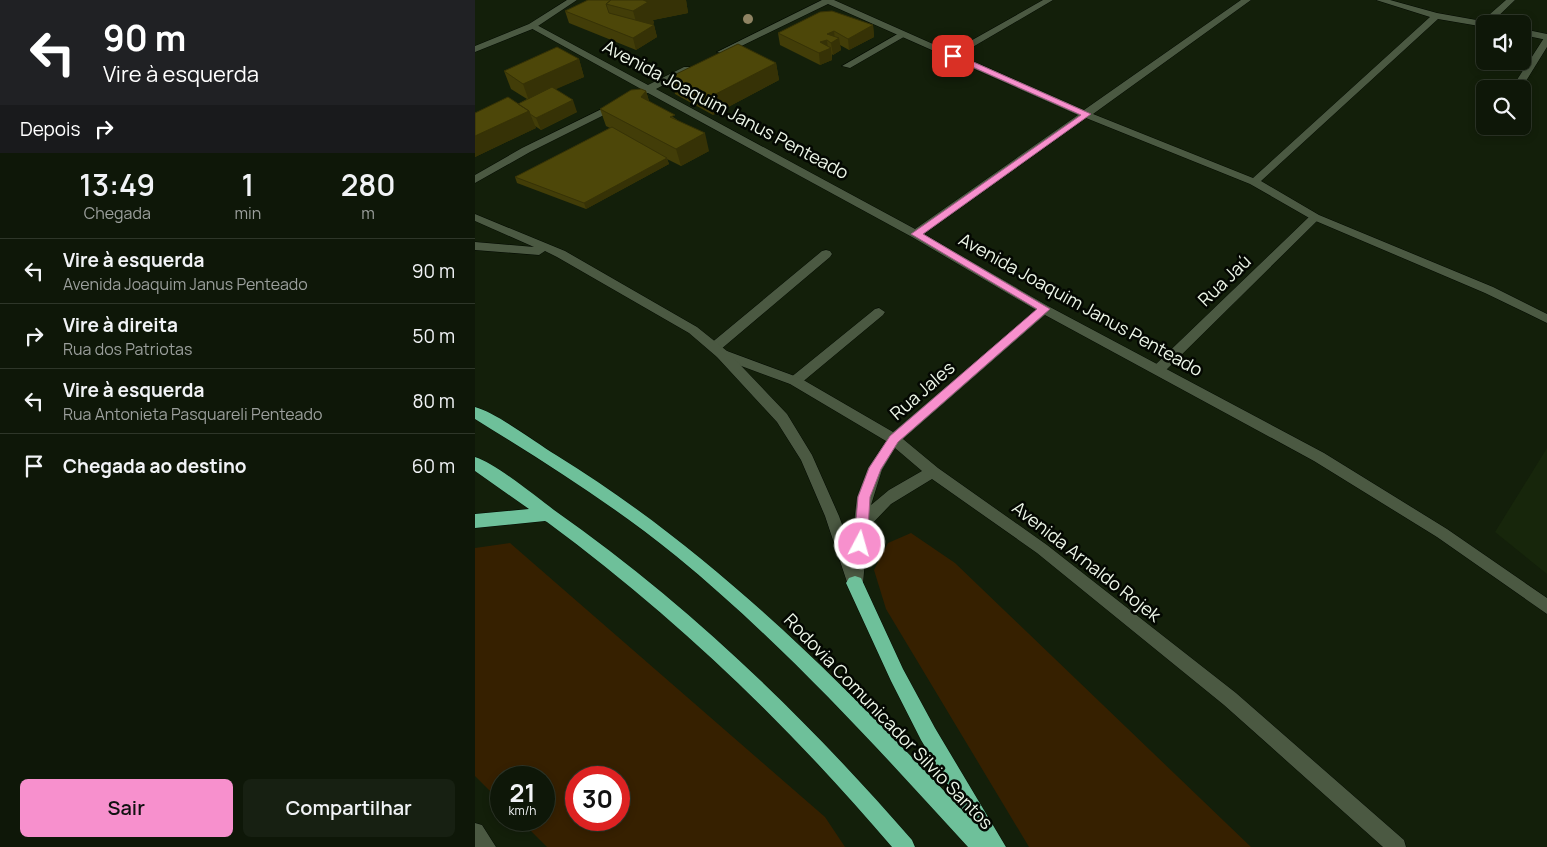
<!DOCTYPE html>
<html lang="pt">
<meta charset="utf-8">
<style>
body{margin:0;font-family:Manrope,sans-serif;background:#172012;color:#f1f3f6;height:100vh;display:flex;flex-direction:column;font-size:19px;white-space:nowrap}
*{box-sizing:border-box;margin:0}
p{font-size:16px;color:#9b9f9c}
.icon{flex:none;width:28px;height:28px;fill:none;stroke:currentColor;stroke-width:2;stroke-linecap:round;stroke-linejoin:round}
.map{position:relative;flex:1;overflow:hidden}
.drawer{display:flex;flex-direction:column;background:#0e1708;width:475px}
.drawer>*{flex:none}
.top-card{background:#202124;color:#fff;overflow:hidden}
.controls{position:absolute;left:1001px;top:15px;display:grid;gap:10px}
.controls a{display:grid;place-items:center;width:55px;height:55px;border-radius:8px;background:#0e1708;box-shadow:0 2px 8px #0003,0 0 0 1px #2e3629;font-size:25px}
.speed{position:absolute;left:15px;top:766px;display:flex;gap:10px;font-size:25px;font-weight:700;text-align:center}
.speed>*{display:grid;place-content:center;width:65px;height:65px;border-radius:50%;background:#0e1708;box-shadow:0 2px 8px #0003,0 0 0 1px #2e3629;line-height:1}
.speed small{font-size:12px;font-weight:400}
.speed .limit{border:8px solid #d22;background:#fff;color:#111}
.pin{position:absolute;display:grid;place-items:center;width:42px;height:42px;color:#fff;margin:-21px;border-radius:10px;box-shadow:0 2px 8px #0006}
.me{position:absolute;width:55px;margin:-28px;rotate:6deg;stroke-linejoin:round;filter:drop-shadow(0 0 4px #0008)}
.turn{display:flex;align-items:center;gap:18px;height:105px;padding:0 20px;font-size:22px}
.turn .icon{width:65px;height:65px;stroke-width:2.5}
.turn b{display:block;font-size:35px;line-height:42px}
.then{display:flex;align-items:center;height:48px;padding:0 20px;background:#0003;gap:10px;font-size:19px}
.eta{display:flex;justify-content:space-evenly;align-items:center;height:85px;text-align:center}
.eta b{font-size:30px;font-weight:600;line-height:35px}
.primary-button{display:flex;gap:10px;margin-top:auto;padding:10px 20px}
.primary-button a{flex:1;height:58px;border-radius:8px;background:#f790cd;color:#111;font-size:20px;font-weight:600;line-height:58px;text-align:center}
.primary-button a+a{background:#172012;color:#f1f3f6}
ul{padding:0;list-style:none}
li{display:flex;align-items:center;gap:15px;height:65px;padding:0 20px;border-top:1px solid #2e3629}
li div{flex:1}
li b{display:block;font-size:19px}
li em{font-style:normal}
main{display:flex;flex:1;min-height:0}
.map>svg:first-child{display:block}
</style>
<main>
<section class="drawer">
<div class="top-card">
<div class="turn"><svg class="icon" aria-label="left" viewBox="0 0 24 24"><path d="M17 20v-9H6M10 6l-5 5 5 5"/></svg><div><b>90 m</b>Vire à esquerda</div></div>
<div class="then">Depois<svg class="icon" aria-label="right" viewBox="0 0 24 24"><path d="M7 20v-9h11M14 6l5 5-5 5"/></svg></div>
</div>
<div class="eta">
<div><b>13:49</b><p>Chegada</p></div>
<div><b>1</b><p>min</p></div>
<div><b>280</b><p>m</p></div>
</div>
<ul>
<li><svg class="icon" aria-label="left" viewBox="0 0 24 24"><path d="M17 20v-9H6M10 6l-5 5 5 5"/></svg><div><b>Vire à esquerda</b><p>Avenida Joaquim Janus Penteado</p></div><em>90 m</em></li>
<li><svg class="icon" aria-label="right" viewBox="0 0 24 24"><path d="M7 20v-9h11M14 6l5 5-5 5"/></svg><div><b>Vire à direita</b><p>Rua dos Patriotas</p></div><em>50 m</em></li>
<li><svg class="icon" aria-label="left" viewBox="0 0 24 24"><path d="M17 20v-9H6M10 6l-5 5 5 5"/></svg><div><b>Vire à esquerda</b><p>Rua Antonieta Pasquareli Penteado</p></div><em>80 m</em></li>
<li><svg class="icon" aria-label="arrive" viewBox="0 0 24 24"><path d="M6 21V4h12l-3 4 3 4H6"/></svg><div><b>Chegada ao destino</b></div><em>60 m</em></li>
</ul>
<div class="primary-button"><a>Sair</a><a>Compartilhar</a></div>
</section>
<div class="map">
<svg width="1072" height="847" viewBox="0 0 1072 847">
<rect width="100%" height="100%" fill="#131f0a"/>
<path fill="#17260b" d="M1072 448V574L1020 532Z"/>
<path fill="#362000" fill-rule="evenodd" d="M436 533 480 563 776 847H554L411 609 399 570 413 543Z
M35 543 350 817 370 847H72L45 820H69V778H26V802L0 776V548ZM101 778H144V820H101Z"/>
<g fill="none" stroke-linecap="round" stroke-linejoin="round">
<defs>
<path id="service" d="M426 32 434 34 375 68 367 66Z
M1072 37V47L1046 89H1036L1069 38Z
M840 214 846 217 844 219 689 372H679L677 369 679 366 836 215Z
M351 250 355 251 357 254 355 257 245 350H235L234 347 235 344 347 251Z
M404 308 410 312 408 315 325 384H315L313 381 315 378 400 309Z"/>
<path id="minor" d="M347 0H359L476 52 568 0H578L484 55 609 110 766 0H776L618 114 778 178 955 17 901 0H915L962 13 1007 21 1031 0H1040L1015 24H1010V27L963 19 786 181 844 215 1018 287 1072 314V323L1010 293 836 219 775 184 611 118 449 234 573 306 849 453 972 529 1072 598V614L962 537 839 461 570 315 428 439 463 468 572 545 761 693 929 840 931 847H908L749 705 562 553 457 479 416 504 393 528 388 583 386 588 380 590 374 588 372 583 382 497 393 468 411 441 315 384 242 357 241 354 242 351H252L325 378 418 432 561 310 437 237 173 93H166V89L52 26 60 24 173 85 209 67H215V71L181 89 440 229 603 115 353 4 250 54 242 52ZM420 448 447 471 414 490 396 505 407 470Z
M1048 29 1072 34V40L1048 35Z
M143 101 148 104 147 106 55 152 0 183V175L47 148Z"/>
<path id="tertiary" d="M92 0H102L60 28 0 52V46L54 24Z
M0 214 90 251 222 327 252 351 312 414 337 455 364 516 388 583 386 588 380 590 374 588 350 516 326 460 302 422 242 357 214 333 82 257 70 251 64 255 0 250V242L59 247 0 221Z
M0 823 7 825 21 847H0Z"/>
<path id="motorway" d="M0 407C22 413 60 442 81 455 237 551 365 680 490 813L446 740 416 681 371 583 374 578 380 576 386 578 428 669 460 728 531 847H493C400 745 307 643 201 556 137 504 69 462 0 419Z
M0 457C20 463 60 496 79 510 213 604 329 716 437 840L440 847H417C311 723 203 619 72 522L70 521 0 528V514L54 509 0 471Z"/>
</defs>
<use href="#service" stroke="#020900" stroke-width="1"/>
<use href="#minor" stroke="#020900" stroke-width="1"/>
<use href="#tertiary" stroke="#020900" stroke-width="1"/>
<use href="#motorway" stroke="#020900" stroke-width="1"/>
<use href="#service" fill="#4b5942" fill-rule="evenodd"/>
<use href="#minor" fill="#4b5942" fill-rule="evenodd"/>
<use href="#tertiary" fill="#4b5942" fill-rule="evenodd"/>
<use href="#motorway" fill="#6ec09a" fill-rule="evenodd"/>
</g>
<circle fill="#8f8363" cx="273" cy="19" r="5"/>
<path fill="#423d08" d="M113 0H211L213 13 178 20 179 23 177 25H179L182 37 161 50 94 23 90 11Z
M398 25 399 37 374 50 365 45 366 50 358 55 357 54V60L345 65 305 45 303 33Z
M104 59 109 77 80 89 102 112 66 130 60 126 61 128 0 157V113L43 104 52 99 36 89 29 71Z
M301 63 304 80 238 115 200 94 195 77Z
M171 91 174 101 201 119 234 151 206 166 192 159 194 164 111 209 42 183 40 177 135 128 131 126 125 109Z"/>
<path fill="#363206" d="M167 0H211L213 13 178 20 179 23 164 32 158 11Z
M179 25 182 37 161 50 158 38Z
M398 25 399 37 374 50 373 39Z
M359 31 360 40 364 38 366 50 358 55 356 43 352 34Z
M352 40 353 49 356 48 357 60 345 65 344 53 345 42Z
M104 59 109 77 54 101 48 84Z
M301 63 304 80 238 115 233 98Z
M171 91 176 108 166 97Z
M98 100 102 112 66 130 61 118Z
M54 111 61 128 0 157V136Z
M230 133 234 151 206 166 201 149Z
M192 158 194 164 111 209 109 203Z"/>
<path fill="#4d4709" stroke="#363206" d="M113 0H136L131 4 134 13 179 25 158 38 90 11Z
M136 0H168L173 2 158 11 131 4Z
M357 11 398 25 373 39 359 31 352 34 364 38 356 43 352 40 345 42 356 48 344 53 303 33 345 12Z
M263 44 301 63 233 98 195 77Z
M82 47 104 59 48 84 29 71Z
M77 87 98 100 61 118 55 114 54 111 43 104Z
M166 89 171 91 166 97 200 115 195 117 230 133 201 149 125 109 156 90Z
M33 97 54 111 0 136V113Z
M137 127 192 158 109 203 40 177Z"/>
<path fill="#f790cd" stroke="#a15e85" d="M478 53 616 114 448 234 575 309 423 442 406 469 395 497 392 544 385 549 379 544 383 497 394 468 415 436 562 309 436 234 606 115 475 57 474 56Z"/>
<g text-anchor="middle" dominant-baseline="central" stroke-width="5" stroke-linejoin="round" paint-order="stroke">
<g font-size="18" fill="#edf6e8" stroke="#040802">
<text transform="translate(251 109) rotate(28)">Avenida Joaquim Janus Penteado</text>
<text transform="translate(749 280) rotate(-44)">Rua Jaú</text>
<text transform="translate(606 304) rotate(29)">Avenida Joaquim Janus Penteado</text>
<text transform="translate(447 390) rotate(-41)">Rua Jales</text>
<text transform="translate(612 561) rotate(38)">Avenida Arnaldo Rojek</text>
<text transform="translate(414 721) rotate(46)">Rodovia Comunicador Silvio Santos</text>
</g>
</g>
</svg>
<div class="controls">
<a><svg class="icon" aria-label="sound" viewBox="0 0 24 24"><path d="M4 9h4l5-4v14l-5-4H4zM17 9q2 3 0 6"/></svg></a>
<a><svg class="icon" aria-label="search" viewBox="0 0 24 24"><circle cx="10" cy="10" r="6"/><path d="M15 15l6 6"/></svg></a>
</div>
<div class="speed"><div>21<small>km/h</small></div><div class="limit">30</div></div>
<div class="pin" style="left:478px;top:56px;background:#d93025"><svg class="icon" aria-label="arrive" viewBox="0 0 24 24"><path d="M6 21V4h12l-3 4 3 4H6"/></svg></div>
<svg class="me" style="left:385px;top:544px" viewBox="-20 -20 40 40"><circle r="17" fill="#f790cd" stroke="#fff" stroke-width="3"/><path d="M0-11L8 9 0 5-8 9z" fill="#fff"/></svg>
</div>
</main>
